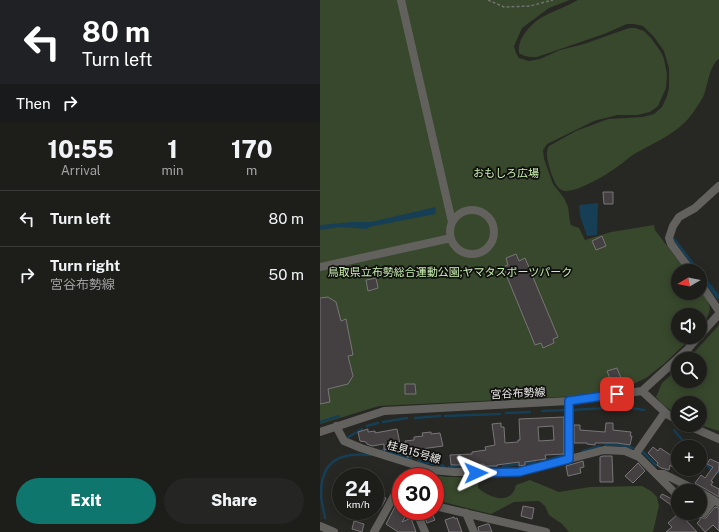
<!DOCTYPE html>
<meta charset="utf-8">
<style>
body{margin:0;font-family:"Public Sans","Noto Sans JP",sans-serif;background:#252623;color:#f1f3f6;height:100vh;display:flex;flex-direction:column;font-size:15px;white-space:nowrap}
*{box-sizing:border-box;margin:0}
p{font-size:13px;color:#a0a2a2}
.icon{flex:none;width:22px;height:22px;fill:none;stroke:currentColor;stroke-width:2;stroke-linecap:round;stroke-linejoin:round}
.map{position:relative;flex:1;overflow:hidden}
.sheet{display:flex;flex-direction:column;background:#1d1d1a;width:320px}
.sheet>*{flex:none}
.hud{background:#202124;color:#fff;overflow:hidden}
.needle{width:26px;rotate:260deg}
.fabs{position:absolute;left:351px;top:264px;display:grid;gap:8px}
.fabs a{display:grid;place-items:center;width:36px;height:36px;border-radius:50%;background:#1d1d1a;box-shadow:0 2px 10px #0003,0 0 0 1px #3b3b39;font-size:20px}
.speed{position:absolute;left:12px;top:468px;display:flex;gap:8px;font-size:20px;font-weight:700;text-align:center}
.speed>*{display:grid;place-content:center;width:52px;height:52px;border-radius:50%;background:#1d1d1a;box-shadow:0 2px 10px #0003,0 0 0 1px #3b3b39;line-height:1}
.speed small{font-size:10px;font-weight:400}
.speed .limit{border:6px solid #d22;background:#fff;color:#111}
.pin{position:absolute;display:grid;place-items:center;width:34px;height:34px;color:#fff;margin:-17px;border-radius:8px;box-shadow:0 2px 6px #0006}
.me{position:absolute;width:44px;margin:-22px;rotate:89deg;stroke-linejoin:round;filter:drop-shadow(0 0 3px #0008)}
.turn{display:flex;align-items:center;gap:14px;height:84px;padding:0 16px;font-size:18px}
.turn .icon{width:52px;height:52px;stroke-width:2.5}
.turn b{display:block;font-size:28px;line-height:34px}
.then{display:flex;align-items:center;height:38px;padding:0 16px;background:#0003;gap:8px;font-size:15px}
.eta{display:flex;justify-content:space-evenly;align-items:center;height:68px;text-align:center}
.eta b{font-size:24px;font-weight:800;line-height:28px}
.primary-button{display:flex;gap:8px;margin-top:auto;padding:8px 16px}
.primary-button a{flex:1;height:46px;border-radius:24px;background:#0f766e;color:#fff;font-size:16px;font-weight:800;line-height:46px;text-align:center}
.primary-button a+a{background:#252623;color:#f1f3f6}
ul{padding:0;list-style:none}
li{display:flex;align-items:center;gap:12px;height:56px;padding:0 16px;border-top:1px solid #3b3b39}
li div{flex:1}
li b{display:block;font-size:15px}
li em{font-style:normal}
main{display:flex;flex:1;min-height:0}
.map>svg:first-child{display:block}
</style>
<main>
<section class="sheet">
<div class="hud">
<div class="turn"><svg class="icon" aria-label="left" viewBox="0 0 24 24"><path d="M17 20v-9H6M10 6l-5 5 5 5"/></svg><div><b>80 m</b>Turn left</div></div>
<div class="then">Then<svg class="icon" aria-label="right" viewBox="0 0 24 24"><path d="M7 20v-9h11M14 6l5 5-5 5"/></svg></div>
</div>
<div class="eta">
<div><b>10:55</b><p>Arrival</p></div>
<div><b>1</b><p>min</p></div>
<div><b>170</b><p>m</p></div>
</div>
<ul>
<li><svg class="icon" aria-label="left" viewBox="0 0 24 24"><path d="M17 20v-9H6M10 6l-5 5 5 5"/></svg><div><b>Turn left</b></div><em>80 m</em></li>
<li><svg class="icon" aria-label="right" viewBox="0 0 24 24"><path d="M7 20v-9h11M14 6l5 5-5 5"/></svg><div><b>Turn right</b><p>宮谷布勢線</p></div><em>50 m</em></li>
</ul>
<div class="primary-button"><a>Exit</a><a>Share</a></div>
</section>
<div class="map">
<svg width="399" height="532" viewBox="0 0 399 532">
<rect width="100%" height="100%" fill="#272723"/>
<path fill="#37482c" d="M0 0H250L229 8 202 28 194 46 196 53 199 58 209 61 220 59 240 50 264 44 309 28H315L324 31 331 38 341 52 344 59 347 74 346 88 338 106 330 112 317 115H297L274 121 227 144 223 150 224 159 233 184 244 198 248 207 250 222 251 225 259 228 265 240 291 232 334 225 335 230 366 271H358V293H380V289C392 306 394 310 380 327V315H358V337H372L345 363 326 378 313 384 290 392 257 396 59 406 0 424Z
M258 0H399V59C389 65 388 87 383 97 377 107 371 117 363 124 352 135 330 145 316 153 309 157 303 163 297 167 287 175 257 192 245 191 236 190 234 179 231 173 229 164 224 154 229 146L256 131 288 119 323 117 334 114 342 107 347 96 349 88V68L344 51 334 37 323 26 314 24H307L284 34 217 57C210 57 204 57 199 53 197 40 209 26 219 19 230 12 246 7 258 0Z
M399 325V431L380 425V403H358V415C351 410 341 405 336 397L342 383 358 369V381H380V359H368Z
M101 473 127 477H137L158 479V488C170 498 191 506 196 485L210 480 239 492 270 487 322 486 331 491 337 497 339 506 333 532H249L242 524 229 515 225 506 219 501 194 502 171 514 115 500V477H100L98 475Z"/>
<path fill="#163e55" d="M278 203 277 235 267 236 260 216 259 205Z
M116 207 115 214 49 227 47 229 20 227 0 230V225H2L32 222H51Z
M354 237 399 295V299H397L380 277V271H376L354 241Z"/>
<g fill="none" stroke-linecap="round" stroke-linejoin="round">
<path stroke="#163e55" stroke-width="2.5" d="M251 410 305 407 324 410
M222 411 246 410
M186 413 210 412
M125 416 180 414
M95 418 120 416
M0 422 19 416
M63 422 87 418
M47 426 58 423
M354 430 368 447
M27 438 42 429
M285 445H300L313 448
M62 450 91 459
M263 451 280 446
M323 452 336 465
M380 459 391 469 399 473
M98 461 124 466
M221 462 244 455
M183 466 215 462
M129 467 150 468 177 466
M5 518C4 510 1 502 1 494 1 460 21 452 51 455"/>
</g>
<path fill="#444042" stroke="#797578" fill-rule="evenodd" d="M283 192H293V204H284Z
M282 236 286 246 276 250 272 241Z
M196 254 199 261 205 258 238 337 233 339 234 343 223 348 221 343 215 345 183 267 188 265 186 258Z
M56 278 58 288 48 291 46 280Z
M8 297 16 302 21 321 26 319 33 355 28 356 33 376 28 384 8 389 10 402 0 404V298Z
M297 368 301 378 291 381 287 371Z
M85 384H95L96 394H85Z
M244 417V454L225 455 226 459 205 462V465L199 466V462L177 465V466H164V464L145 466V465H131L130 455 152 454V452L166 450 165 447 175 445 172 424 181 423V427H184L185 443 198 442V440H200L199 419ZM233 426 234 440 219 441 218 427Z
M286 423H293V430L311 432 310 436H312L310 445 297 443H275V445L267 444V443H254V425H260V430L285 432Z
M48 429V432L55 431V433L77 429 80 444 71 445 72 449 64 450V444L52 446 47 444 46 442 40 441 38 432Z
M111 432V434L120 433 123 446 94 450 95 456 87 457 85 441 94 440V437L103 436 102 433Z
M333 447 338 451 340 448 358 460V465L355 469 350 465 349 470 341 468 337 465 338 463 328 453Z
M283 456H292L293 482H280V457Z
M390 459 399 463V470L391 481 393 482 391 485 399 489V497L375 483 381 475 385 478 393 467 387 464Z
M263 461 264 467 260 468 261 473 248 476 246 466Z
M318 463 325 471 313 483 305 476Z
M342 494 358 502 355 508 340 497Z
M60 496 66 498 62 506 56 503Z
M380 498 386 502 380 509Z
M77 503H81V511H89L82 522 91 518 96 532H78L66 524Z
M203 506 214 508 212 519 201 516Z
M395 507 399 508V531L393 525 385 532 377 523 380 520V517L383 518H386Z
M108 511H111L115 520 107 523 103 513Z
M359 513H369L364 518 377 532H346L352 527 348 523Z
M134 517 135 519 137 518 142 532H129L125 520Z
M34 521 44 524 42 532 32 529Z
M167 524H169L172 532H159L158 527Z"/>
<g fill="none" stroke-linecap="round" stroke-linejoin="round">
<path stroke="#71716e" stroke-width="1.5" stroke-dasharray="3 2" stroke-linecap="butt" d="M168 0 184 7 210 6 233 0"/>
<path stroke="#62615d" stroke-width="8" d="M81 0 132 222
M130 232a22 22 0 1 1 44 0a22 22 0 1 1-44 0Z
M0 267 131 238
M371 271 351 244 349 238 353 226 359 217 375 208 399 186
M380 283 399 311
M380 335 399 314
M322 391 348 415 358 420
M367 425 399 439
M16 426 24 441 41 448 111 470 134 472H199L284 450 305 451 319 457 336 474H344L378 491
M0 432 64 411 249 401 322 391 367 350 378 337
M315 455 345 412
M249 459V401
M336 474 358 496
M380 492 399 503
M115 506 226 532
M96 511 105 532
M146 513 154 532
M384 513 394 500
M0 526 14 532
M54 532 74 496 81 498"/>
</g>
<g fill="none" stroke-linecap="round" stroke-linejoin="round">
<defs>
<path id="route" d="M156 473 199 472 249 459V401L297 394"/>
</defs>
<use href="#route" stroke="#114b97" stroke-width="10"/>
<use href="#route" stroke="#1a73e8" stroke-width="7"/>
</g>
<g text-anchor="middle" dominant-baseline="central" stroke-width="3.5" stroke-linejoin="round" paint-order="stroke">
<g font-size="11" fill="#c9efb1" stroke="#10100e">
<text x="186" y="173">おもしろ広場</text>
<text x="130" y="272">鳥取県立布勢総合運動公園;ヤマタスポーツパーク</text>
</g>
<g font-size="11" fill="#edecea" stroke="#10100e">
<text transform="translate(198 393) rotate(-3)">宮谷布勢線</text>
<text transform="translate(94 452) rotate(16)">桂見15号線</text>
</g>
</g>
</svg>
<div class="fabs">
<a><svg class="needle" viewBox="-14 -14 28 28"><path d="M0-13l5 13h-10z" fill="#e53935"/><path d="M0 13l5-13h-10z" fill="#a0a2a2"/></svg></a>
<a><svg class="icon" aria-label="sound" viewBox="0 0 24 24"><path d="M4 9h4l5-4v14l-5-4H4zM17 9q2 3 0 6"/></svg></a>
<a><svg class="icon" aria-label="search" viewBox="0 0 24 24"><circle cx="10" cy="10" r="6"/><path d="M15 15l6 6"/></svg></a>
<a><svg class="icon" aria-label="layers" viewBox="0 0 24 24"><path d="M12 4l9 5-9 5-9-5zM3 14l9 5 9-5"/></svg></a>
<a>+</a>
<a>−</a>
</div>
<div class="speed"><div>24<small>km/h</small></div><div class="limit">30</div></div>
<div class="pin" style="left:297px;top:394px;background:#d93025"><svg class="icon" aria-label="arrive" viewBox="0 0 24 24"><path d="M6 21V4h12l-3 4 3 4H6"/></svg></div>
<svg class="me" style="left:156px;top:473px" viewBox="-20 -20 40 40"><path d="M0-17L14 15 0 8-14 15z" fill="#1a73e8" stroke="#fff" stroke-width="4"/></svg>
</div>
</main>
